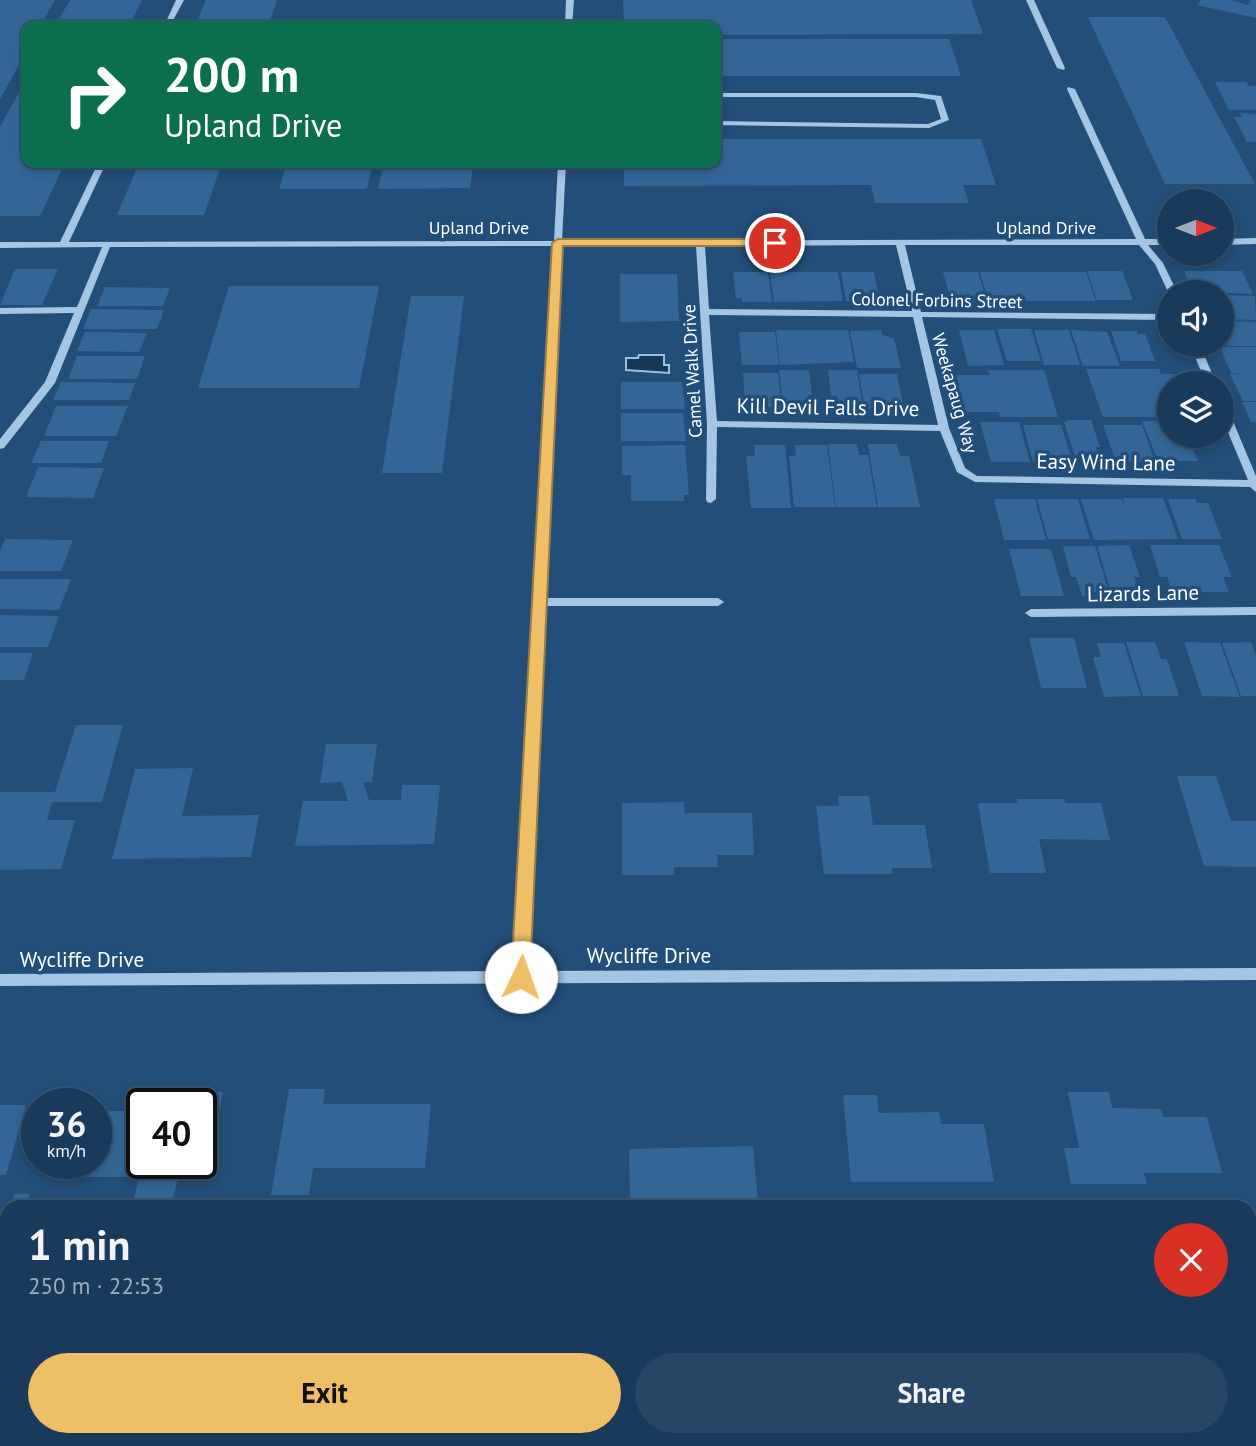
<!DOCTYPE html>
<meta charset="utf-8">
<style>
body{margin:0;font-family:"PT Sans",sans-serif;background:#274564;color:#f1f3f6;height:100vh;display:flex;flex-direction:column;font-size:26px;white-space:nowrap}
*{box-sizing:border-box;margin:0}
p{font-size:23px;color:#9fadbb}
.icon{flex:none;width:38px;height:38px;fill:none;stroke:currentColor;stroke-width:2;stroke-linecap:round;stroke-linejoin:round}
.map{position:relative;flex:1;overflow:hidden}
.drawer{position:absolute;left:0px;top:1200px;width:1256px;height:247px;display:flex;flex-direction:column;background:#1a3a5b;border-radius:21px 21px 0 0;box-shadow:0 4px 10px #0003,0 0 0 2px #385471}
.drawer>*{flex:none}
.hud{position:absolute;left:21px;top:21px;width:700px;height:147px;border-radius:14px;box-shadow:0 4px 10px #0003,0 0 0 2px #385471;background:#0b6e4f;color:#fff;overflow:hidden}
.needle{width:46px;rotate:90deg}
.tools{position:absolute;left:1157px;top:189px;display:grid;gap:14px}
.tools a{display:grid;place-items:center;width:77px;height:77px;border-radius:50%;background:#1a3a5b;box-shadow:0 4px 10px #0003,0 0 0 2px #385471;font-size:35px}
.speed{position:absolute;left:21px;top:1088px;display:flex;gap:14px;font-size:35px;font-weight:700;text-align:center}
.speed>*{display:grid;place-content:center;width:91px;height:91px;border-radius:50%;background:#1a3a5b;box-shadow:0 4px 10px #0003,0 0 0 2px #385471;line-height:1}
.speed small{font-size:18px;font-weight:400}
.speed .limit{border:4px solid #111;border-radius:10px;background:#fff;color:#111}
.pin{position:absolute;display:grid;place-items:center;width:60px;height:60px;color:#fff;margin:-30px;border:4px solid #fff;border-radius:50%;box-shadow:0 2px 7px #0007}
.me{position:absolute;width:77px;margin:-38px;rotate:3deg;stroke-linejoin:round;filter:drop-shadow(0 0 5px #0008)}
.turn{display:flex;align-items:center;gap:24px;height:147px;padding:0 28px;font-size:32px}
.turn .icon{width:91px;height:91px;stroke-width:2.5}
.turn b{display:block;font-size:49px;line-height:60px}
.round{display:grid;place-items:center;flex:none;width:74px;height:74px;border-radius:37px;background:#274564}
.head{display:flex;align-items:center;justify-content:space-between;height:119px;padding:0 28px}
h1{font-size:42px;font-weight:800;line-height:52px}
.action{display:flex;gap:14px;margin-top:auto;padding:14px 28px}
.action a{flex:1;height:80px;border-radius:42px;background:#efbf68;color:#111;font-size:28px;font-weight:800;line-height:80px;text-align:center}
.action a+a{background:#274564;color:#f1f3f6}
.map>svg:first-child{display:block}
</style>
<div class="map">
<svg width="1256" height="1446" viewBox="0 0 1256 1446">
<rect width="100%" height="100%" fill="#234e79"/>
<path fill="#2d6090" d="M1250 1327H1256V1446H0V1334H7V1440H1250Z"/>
<path fill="#183859" stroke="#99c1e5" stroke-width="2" d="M639 355H664V365H669V373L626 370V358H638Z"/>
<path fill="#336696" d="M0 0H55L40 26H26V52L0 99Z
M70 0H142L129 26H55Z
M206 0H277L268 26H195Z
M623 0H971L983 34 716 35V26H624Z
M1201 0H1230L1248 5 1251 0H1256V18L1197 5Z
M1088 17H1165L1255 184H1165Z
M716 39H949L961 76H716Z
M26 79V163H65L40 216H0V127Z
M1215 82H1247L1248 86H1256V110H1229Z
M1240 113 1256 114V142H1247L1234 117H1242Z
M716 139H981L996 185H963L969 203H875L871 185 624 186V163H716Z
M139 163H222L204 215H117Z
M287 163H373L367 189H279Z
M384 163H473L470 188 378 189Z
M15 269H58L42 305H0Z
M1087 271H1122L1133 300H1097Z
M1184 271H1242L1253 294 1193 292Z
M733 272H768L772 302H742V298H736Z
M770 272H838L843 301 774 302Z
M841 272H874L879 298H873V301H846Z
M943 272H978L987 301H959L958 298H950Z
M980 272H1086L1096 301H988Z
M620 274H677L679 321 620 322Z
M229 286H379L359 388H198Z
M105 287 170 288 163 306H97Z
M1222 295 1255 296 1256 320 1222 319Z
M411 296H464L442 473H382Z
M91 309 164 310 157 329H83Z
M1222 321 1256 322V346H1222Z
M997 329H1031L1041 361H1007Z
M776 330H848L854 362 780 365Z
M881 330 882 335 894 338 901 368H857L850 331Z
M959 330H994L1004 365 968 366Z
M1034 330H1069L1080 365H1044Z
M1071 330 1107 332 1120 366H1083Z
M1111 331H1137V334H1145L1155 361H1121Z
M85 332 147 333 139 352 77 351Z
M739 332H775L779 365H742Z
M1220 347H1256V401H1243L1230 374 1244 373H1231Z
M77 356H145L137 379H68Z
M1086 369H1159L1161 374H1176L1180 383H1169V417H1103Z
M779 370H809L812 395H808L810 410H784Z
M828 370H857L863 408 839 410 837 396H831Z
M988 370H1044L1058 417H1000L999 412H965L956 375H990Z
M743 373H778L782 407H745Z
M859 374H897L903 405H896L897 409H865Z
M61 382 135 383 129 400H53Z
M621 382H682L685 409H621Z
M1242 402H1256V422H1251Z
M56 406H128L116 436H44Z
M621 413H683L686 441H621Z
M1069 420H1091L1100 447H1096L1101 462 1076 460 1064 422Z
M1142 421H1169V436H1187L1198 461H1158Z
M980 422H1019L1030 462H991Z
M1023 425H1061L1073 462H1033Z
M1103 425H1142L1155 462H1116Z
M41 441H109L101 463H31Z
M828 444H857L859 455H868L877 507H836Z
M868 444H897L900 456H909L920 507H878Z
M685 445 689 495H684V501H631V475H622V446Z
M754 445H785L791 508H751L746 456H755Z
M795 445H827L835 507H794L789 456H796Z
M38 467 104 468 93 498 26 497Z
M1123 498H1163L1178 539 1094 540 1081 499H1122L1125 507Z
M994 499H1035L1046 540H1004Z
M1037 499H1078L1090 539H1048Z
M1168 499H1195L1197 503H1208L1222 539H1182Z
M5 539 73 540 61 571H0V551Z
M1129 545 1140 577H1134L1141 596H1131L1129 592H1111L1097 546Z
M1150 545H1219L1232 577H1223L1229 592H1202L1197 578 1201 592 1174 596 1167 577H1160Z
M1063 546H1095L1109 592H1091L1092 596H1082L1076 577H1071Z
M1009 549H1051L1064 596H1021Z
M0 579H71L59 610 0 609Z
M0 615 59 616 48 647H0Z
M1029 638H1074L1087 688H1041Z
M1126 642H1155L1161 659H1167L1179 696H1143Z
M1184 642 1220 643 1240 697 1202 696Z
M1251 642 1256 655V696H1241L1222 643Z
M1097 643H1124L1141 696 1104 697 1093 657H1101Z
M0 653H33L24 680H0Z
M76 725H123L102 802H52L47 820H75L61 869 0 870V792H55Z
M326 744H377L372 782H363L369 800H401L402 785H440L434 844 295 846 303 801H348L342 782 320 783Z
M193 768 182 816 259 815 251 857 112 859 135 769Z
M1177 776H1216L1231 821H1256V867L1204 866Z
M838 796H869L873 825H925L932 868H892L893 874H824L816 806H839Z
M1017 799H1064L1065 803H1101L1110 840 1039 839 1046 873H990L978 803H1018Z
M684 802 685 813H752L754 855H717L718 867H674V875H622V803Z
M289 1089H325L323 1104H431L425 1168H313L309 1195H271Z
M149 1092H223L207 1177H178L172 1203H180V1208H104L106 1205 133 1203 139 1177H78L82 1164H96V1111H142V1164H201V1104H147Z
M1068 1092H1109L1112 1108 1161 1109 1163 1117H1207L1222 1173H1144L1147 1184H1071L1064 1148H1079Z
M843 1095H877L879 1113 939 1112 941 1124H984L994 1182H851Z
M0 1105H26L6 1175H0Z
M753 1146 758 1203 630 1208 629 1149Z
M14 1194H30L26 1208H11Z
M0 1245H7V1284H0Z"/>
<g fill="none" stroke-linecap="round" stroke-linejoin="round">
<path fill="#a5c5e4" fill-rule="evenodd" d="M176 0H184L170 26H164Z
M566 0H574L572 26H565Z
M1026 0H1034L1065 68 1064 70 1057 68Z
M1068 87 1075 89 1145 239H1169V245H1148L1163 263 1177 292H1169V294L1155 264 1139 245H905L921 312 1169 314V320L922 317 949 428 965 468 977 476 1248 480 1222 418V404L1227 407 1256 476V492L1250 487 975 482 957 472 940 431 717 427 716 499 711 503 707 502 706 499 707 424 696 246H562L546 598H718L724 602 718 606H545L528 971 1256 968V980L0 986V974L514 971 534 605 532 602 534 599 553 246 110 247 55 383 4 448 0 449V439L45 382 74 313 0 314V308L77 307 102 247 0 248V242H60L98 163H106L69 242 554 241 558 163H566L562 241 1136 239 1067 89ZM896 245 912 311 709 309 705 246ZM709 315 913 317 938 425 717 421Z
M716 93H916L941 96 949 120 929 128 716 125V121L928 124 941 119 935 100 916 97H716Z
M1256 238V244L1222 245V239Z
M1190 345H1200L1216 383H1206Z
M1256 607V615L1031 617 1025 613 1031 609Z"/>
</g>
<path fill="#efbf68" stroke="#9b7c44" stroke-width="2" d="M558 239H775L780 243 775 246H563L530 977 527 983 521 985 514 983 511 977 552 243Z"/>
<g text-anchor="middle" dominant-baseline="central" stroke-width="7" stroke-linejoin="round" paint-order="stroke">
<g font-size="18" fill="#fff" stroke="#234e79">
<text x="479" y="227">Upland Drive</text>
<text x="1046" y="227">Upland Drive</text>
<text transform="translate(937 300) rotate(1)">Colonel Forbins Street</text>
<text transform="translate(692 371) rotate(-93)">Camel Walk Drive</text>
<text transform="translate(955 393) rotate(74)">Weekapaug Way</text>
</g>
<g font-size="21" fill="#fff" stroke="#234e79">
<text transform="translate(828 407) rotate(1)">Kill Devil Falls Drive</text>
<text transform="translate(1106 462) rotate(1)">Easy Wind Lane</text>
<text transform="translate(1143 593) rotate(-1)">Lizards Lane</text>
<text x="649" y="955">Wycliffe Drive</text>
<text x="82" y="959">Wycliffe Drive</text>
</g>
</g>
</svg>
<div class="tools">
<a><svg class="needle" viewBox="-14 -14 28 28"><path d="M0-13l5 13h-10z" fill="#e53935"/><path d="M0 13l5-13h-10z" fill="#9fadbb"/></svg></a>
<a><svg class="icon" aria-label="sound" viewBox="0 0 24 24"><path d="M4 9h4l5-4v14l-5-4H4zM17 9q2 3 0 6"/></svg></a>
<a><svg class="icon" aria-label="layers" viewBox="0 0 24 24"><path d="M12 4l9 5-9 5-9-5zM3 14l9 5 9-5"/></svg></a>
</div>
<div class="speed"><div>36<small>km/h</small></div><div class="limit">40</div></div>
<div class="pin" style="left:775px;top:243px;background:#d93025"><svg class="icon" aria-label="arrive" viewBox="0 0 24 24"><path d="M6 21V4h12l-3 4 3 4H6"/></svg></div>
<svg class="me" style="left:521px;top:977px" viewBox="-20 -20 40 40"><circle r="19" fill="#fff"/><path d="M0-13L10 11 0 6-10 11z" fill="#efbf68"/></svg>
<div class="hud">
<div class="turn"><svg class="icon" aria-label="right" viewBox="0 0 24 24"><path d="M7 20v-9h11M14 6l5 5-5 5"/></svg><div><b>200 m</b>Upland Drive</div></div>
</div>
<section class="drawer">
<div class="head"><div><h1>1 min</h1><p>250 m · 22:53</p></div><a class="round" style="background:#d93025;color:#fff"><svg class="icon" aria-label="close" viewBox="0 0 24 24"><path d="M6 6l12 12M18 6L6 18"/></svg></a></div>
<div class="action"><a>Exit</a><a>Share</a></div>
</section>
</div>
